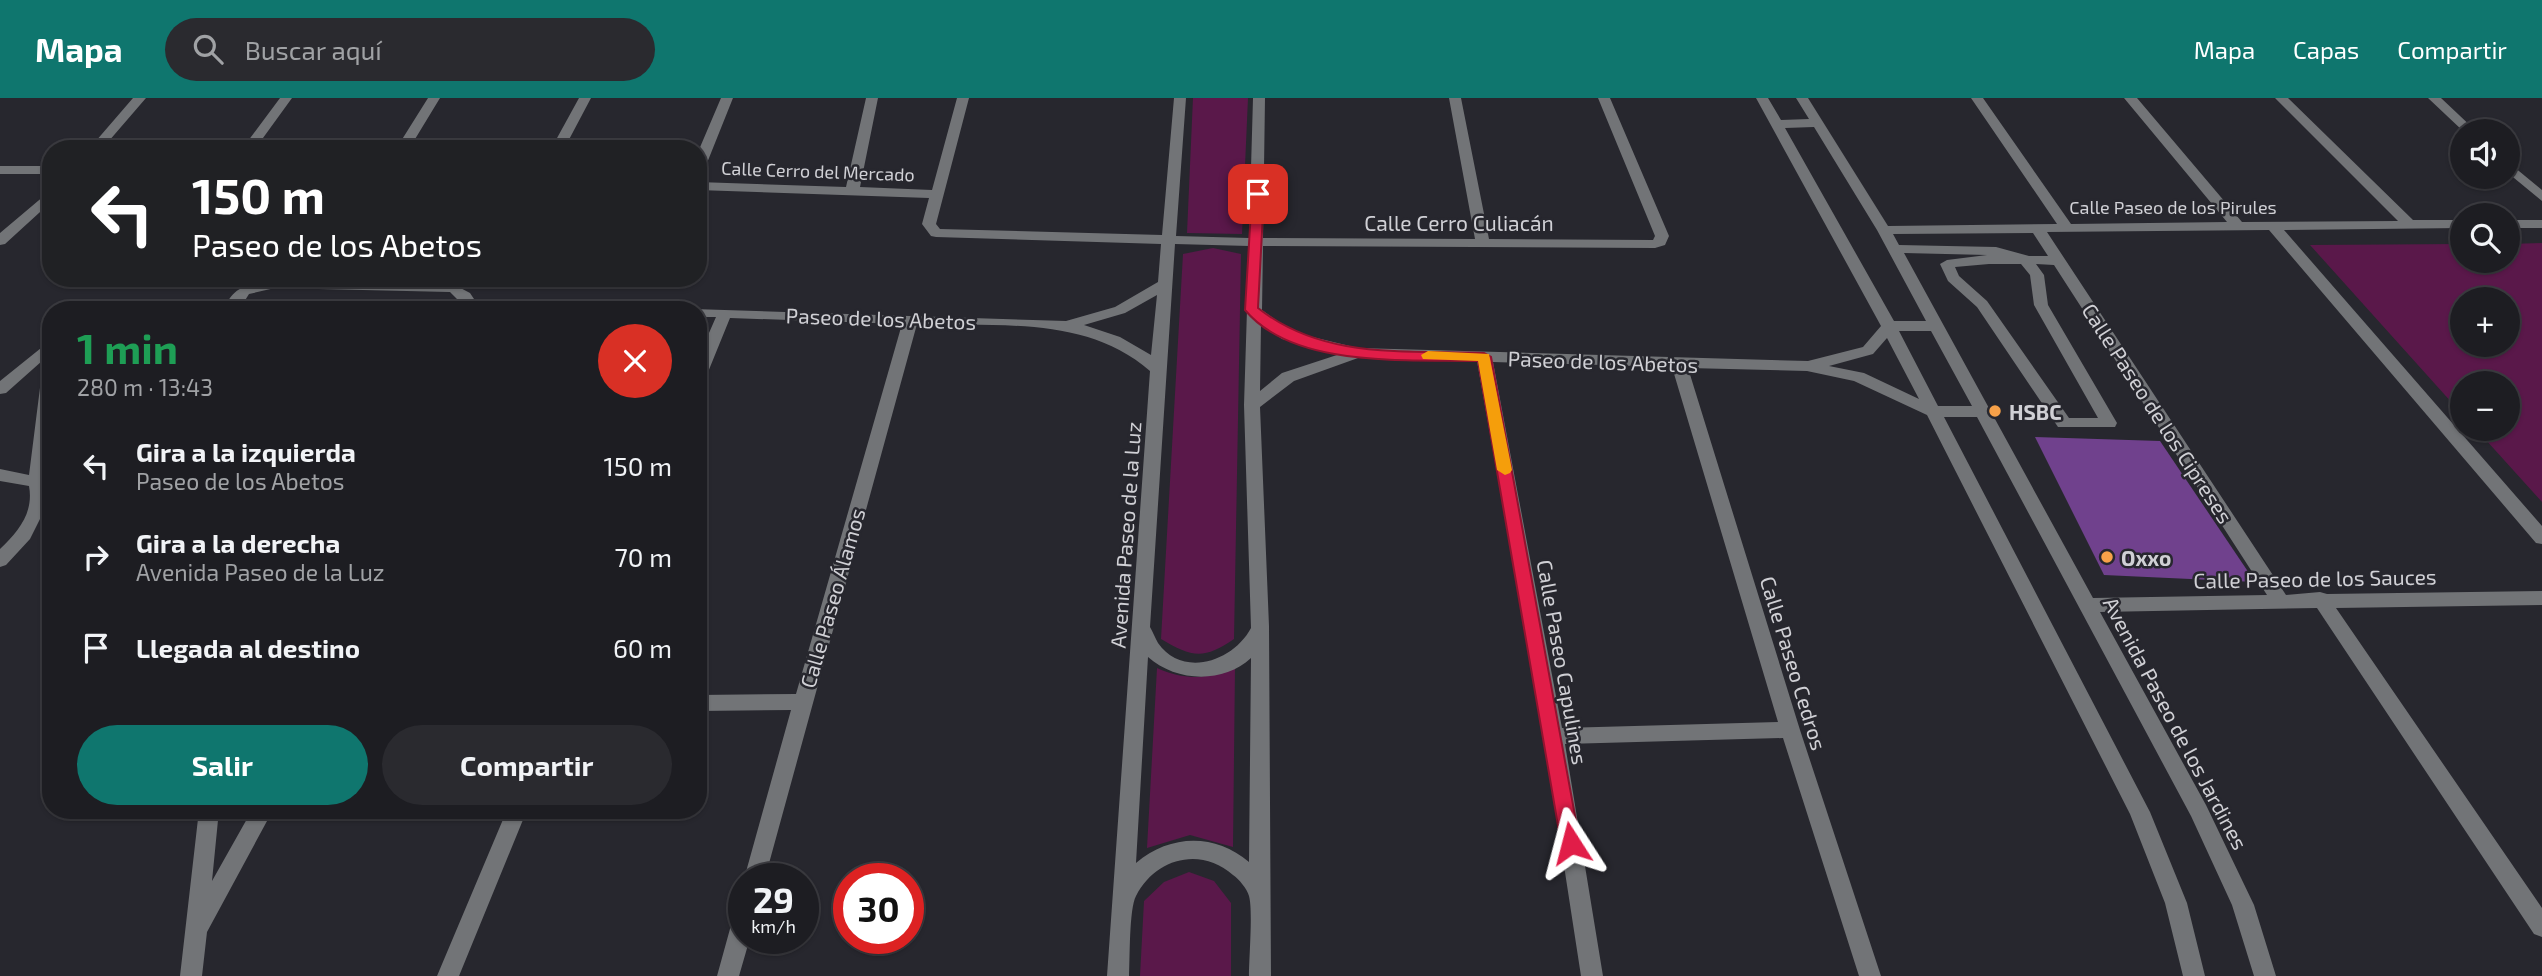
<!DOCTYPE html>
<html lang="es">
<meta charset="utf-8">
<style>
body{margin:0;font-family:"Exo 2",sans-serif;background:#2a2a2f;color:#f1f3f6;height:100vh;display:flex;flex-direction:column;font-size:26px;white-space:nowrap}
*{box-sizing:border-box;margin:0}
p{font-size:23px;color:#a0a2a5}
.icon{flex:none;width:38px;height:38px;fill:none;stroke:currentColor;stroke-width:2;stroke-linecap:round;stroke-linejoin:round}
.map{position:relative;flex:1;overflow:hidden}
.panel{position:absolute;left:42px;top:203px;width:665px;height:518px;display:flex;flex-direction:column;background:#1d1d22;border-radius:28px;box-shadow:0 2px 5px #0004,0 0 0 2px #3b3b40}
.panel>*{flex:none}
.guide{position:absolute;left:42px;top:42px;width:665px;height:147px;border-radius:28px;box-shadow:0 2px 5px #0004,0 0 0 2px #3b3b40;background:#202124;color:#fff;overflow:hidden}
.tools{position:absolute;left:2450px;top:21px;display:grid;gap:14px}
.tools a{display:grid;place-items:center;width:70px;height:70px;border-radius:50%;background:#1d1d22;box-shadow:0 2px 5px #0004,0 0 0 2px #3b3b40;font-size:35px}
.speed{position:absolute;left:728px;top:765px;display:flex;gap:14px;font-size:35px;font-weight:700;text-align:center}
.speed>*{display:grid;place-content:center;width:91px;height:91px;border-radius:50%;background:#1d1d22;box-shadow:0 2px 5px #0004,0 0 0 2px #3b3b40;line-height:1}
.speed small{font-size:18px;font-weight:400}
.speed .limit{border:10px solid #d22;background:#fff;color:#111}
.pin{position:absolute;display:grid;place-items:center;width:60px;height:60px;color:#fff;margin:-30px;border-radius:14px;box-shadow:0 4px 10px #0006}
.me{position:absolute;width:77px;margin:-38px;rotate:351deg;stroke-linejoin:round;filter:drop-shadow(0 0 5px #0008)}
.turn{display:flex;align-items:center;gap:24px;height:147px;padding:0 35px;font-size:32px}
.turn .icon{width:91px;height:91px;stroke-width:2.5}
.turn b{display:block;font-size:49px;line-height:60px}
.round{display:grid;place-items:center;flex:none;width:74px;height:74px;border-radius:37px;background:#2a2a2f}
.overview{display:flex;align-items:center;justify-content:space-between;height:119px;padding:0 35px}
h1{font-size:42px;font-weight:700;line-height:52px;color:#1e9e55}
.cta{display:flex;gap:14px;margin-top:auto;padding:14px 35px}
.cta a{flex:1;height:80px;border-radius:42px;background:#0f766e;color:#fff;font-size:28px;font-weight:700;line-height:80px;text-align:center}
.cta a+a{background:#2a2a2f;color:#f1f3f6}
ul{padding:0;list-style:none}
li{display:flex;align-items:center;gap:21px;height:91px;padding:0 35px}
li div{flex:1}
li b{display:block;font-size:26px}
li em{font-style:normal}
header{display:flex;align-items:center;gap:42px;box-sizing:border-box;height:98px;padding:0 35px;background:#0f766e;color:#fff}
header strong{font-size:33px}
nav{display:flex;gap:38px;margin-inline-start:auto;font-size:24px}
.search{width:490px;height:63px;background:#2a2a2f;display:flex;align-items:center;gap:18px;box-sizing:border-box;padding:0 24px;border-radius:38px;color:#a0a2a5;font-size:26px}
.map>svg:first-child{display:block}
</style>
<header>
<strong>Mapa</strong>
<div class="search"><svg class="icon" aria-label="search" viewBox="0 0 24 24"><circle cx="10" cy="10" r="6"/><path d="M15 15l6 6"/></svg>Buscar aquí</div>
<nav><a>Mapa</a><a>Capas</a><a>Compartir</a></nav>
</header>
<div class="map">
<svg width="2542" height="878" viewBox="0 0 2542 878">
<rect width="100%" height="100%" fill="#27272e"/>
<path fill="#5a184a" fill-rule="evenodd" d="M1193 0H1248L1242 136 1187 135Z
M2542 145V404L2476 331H2508V285H2462V316L2310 147 2462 146V163H2508V146ZM2462 201H2508V247H2462Z
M1213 150 1241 156 1234 541C1204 562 1191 559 1161 541L1183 156Z
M1235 569 1233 749 1190 737 1147 750 1157 570C1186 583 1207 581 1235 569Z
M1189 774 1214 783 1231 805V878H1140L1144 803 1164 784Z"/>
<path fill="#70418d" d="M2035 339 2160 343 2255 484 2104 477Z"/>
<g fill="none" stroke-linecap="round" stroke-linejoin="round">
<path fill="#727477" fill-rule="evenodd" d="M133 0H146L102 51H89Z
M280 0H292L255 51H242Z
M428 0H440L409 51H396Z
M579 0H591L564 51H551Z
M721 0H733L705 70 698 74V54Z
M866 0H878L860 89 932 92 957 0H969L936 126 940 131 1162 137 1174 0H1186L1176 138 1249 140 1253 0H1265L1263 140 1475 141 1449 0H1461L1489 141 1653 142 1655 138 1598 0H1610L1669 138 1665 147 1655 150 1263 148 1262 212 1292 234 1358 250 1808 263 1863 249 1881 228 1756 0H1768L1781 22 1809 21 1796 0H1808L1888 128 2057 126 1971 0H1983L2071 126 2227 124 2124 0H2137L2242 124 2398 123 2275 0H2288L2413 122H2462V130L2284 132 2542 428V446L2536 445 2269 132 2047 134 2286 497 2320 494 2327 496 2542 493V507L2336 510 2542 810V839L2534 836 2317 510 2100 514 2206 707 2254 807 2276 878H2254L2232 807 2191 718 1977 319H1944L2150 714 2187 805 2205 878H2183L2165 805 2130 716 1927 317 1854 283 1807 273 1688 270 1800 632 1881 878H1859L1783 640 1565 646 1603 878H1581L1544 638 1477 263 1358 260 1294 283 1260 309 1269 528 1271 878H1249C1249 860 1253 812 1249 798 1247 791 1239 781 1233 777 1201 748 1155 760 1136 798 1129 811 1130 861 1129 878H1107L1150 273C1086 217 996 229 917 226L765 780 744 781 791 612 698 613V597L796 596 902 226 730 220 706 279 698 284V260L716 219H698V212L693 211 1066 223 1115 209 1158 184 1161 146 936 139 931 138 922 126 929 100 698 92V84L846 89ZM1814 29 1877 132 1926 223H1894L1785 30ZM2033 135 2048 158H2029L1996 149 1899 147 1893 136ZM1175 146 1249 148 1244 307 1251 530C1233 564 1182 580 1158 545 1155 540 1153 534 1150 529ZM1904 155 1987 157 1947 162 1940 166 1948 183 1977 209 2058 329H2115L2117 325 2048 207 2044 177 2036 166 2054 167 2267 497 2093 500ZM1989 166H2021L2030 177 2034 207 2098 320H2069L1987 203 1959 178 1955 169ZM1157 197 1151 257 1120 239 1084 227 1125 215ZM1261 226 1282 241 1340 256 1282 275 1260 293ZM1899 233H1931L1972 308H1938ZM1887 240 1919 301 1864 275 1829 268 1873 256ZM1493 264 1672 269 1778 624 1562 630ZM1148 559C1176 584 1223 586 1251 560L1249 764C1215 735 1170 736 1136 765Z
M2428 0H2441L2476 33H2463Z
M2508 64 2542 92V103L2508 75Z
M0 68H51V76H0Z
M51 92V104L5 146 0 147V135Z
M2508 122H2542V130H2508Z
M275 182 453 186 470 195 478 207 540 204 635 207 642 212H459L464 208 450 194 275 190 249 196 239 212H224C233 186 251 186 275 182Z
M51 242V255L6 295 0 296V283Z
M51 261V332L44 384 47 407 30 441 6 467 0 469V451C18 434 34 415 29 388L0 383V371L29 377 43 266Z
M199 712H219L212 783 252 712H273L207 834 202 878H180Z
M507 712H527L459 878H437Z
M744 810V840H750L739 878H717L733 820 736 813Z"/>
</g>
<path fill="#e11d48" stroke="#92132f" stroke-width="2" d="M1258 92 1264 96 1258 210C1324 262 1405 252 1484 255L1491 259 1580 745 1577 751 1571 753 1564 751 1561 745 1478 263C1408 261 1294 271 1245 212L1252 96Z"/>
<path fill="#f59e0b" d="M1428 253 1489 256 1512 372 1510 375 1505 377 1497 372 1478 263 1423 261 1421 257Z"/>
<g fill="#f7a149" stroke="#27272e" stroke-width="2.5">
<circle cx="1995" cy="313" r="7"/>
<circle cx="2107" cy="459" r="7"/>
</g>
<g text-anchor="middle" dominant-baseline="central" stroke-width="5" stroke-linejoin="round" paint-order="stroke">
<g font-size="18" fill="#d0d0d5" stroke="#27272e">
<text transform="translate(818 73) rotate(2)">Calle Cerro del Mercado</text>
<text x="2173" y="109">Calle Paseo de los Pirules</text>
</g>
<g font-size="21" fill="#d0d0d5" stroke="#27272e">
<text x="1459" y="124">Calle Cerro Culiacán</text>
<text transform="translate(881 220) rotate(2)">Paseo de los Abetos</text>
<text transform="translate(1603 263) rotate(2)">Paseo de los Abetos</text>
<text transform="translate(2158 315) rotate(57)">Calle Paseo de los Cipreses</text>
<text transform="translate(1125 437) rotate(-86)">Avenida Paseo de la Luz</text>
<text transform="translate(2315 480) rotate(-1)">Calle Paseo de los Sauces</text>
<text transform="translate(832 500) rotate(-74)">Calle Paseo Álamos</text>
<text transform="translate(1563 564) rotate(80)">Calle Paseo Capulines</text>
<text transform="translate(1794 565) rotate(73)">Calle Paseo Cedros</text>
<text transform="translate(2176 625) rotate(62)">Avenida Paseo de los Jardines</text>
</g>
<g font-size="21" font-weight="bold" fill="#d0d0d5" stroke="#27272e" text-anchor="start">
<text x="2009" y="313">HSBC</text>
<text x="2121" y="459">Oxxo</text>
</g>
</g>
</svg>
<div class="tools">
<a><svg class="icon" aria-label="sound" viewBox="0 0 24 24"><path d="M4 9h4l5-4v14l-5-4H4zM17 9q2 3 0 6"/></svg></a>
<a><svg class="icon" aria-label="search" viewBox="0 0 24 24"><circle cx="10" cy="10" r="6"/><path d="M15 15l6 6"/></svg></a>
<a>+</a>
<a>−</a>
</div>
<div class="speed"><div>29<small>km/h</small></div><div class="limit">30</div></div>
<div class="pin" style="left:1258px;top:96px;background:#d93025"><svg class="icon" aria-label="arrive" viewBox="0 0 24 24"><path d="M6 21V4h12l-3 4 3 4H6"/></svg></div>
<svg class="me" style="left:1571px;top:745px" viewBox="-20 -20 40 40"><path d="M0-17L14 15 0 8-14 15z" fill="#e11d48" stroke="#fff" stroke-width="4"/></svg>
<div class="guide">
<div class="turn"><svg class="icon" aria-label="left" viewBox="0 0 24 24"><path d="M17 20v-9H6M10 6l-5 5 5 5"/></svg><div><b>150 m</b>Paseo de los Abetos</div></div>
</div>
<section class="panel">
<div class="overview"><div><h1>1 min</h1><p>280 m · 13:43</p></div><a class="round" style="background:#d93025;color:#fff"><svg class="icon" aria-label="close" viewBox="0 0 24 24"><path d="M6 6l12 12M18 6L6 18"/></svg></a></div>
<ul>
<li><svg class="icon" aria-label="left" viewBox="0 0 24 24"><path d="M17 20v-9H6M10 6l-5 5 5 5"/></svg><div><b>Gira a la izquierda</b><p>Paseo de los Abetos</p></div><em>150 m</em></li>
<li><svg class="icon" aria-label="right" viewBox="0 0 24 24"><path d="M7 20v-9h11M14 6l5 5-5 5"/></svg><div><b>Gira a la derecha</b><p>Avenida Paseo de la Luz</p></div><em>70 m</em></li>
<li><svg class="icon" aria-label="arrive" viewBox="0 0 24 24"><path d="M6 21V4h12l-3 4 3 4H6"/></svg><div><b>Llegada al destino</b></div><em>60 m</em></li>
</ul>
<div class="cta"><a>Salir</a><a>Compartir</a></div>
</section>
</div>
